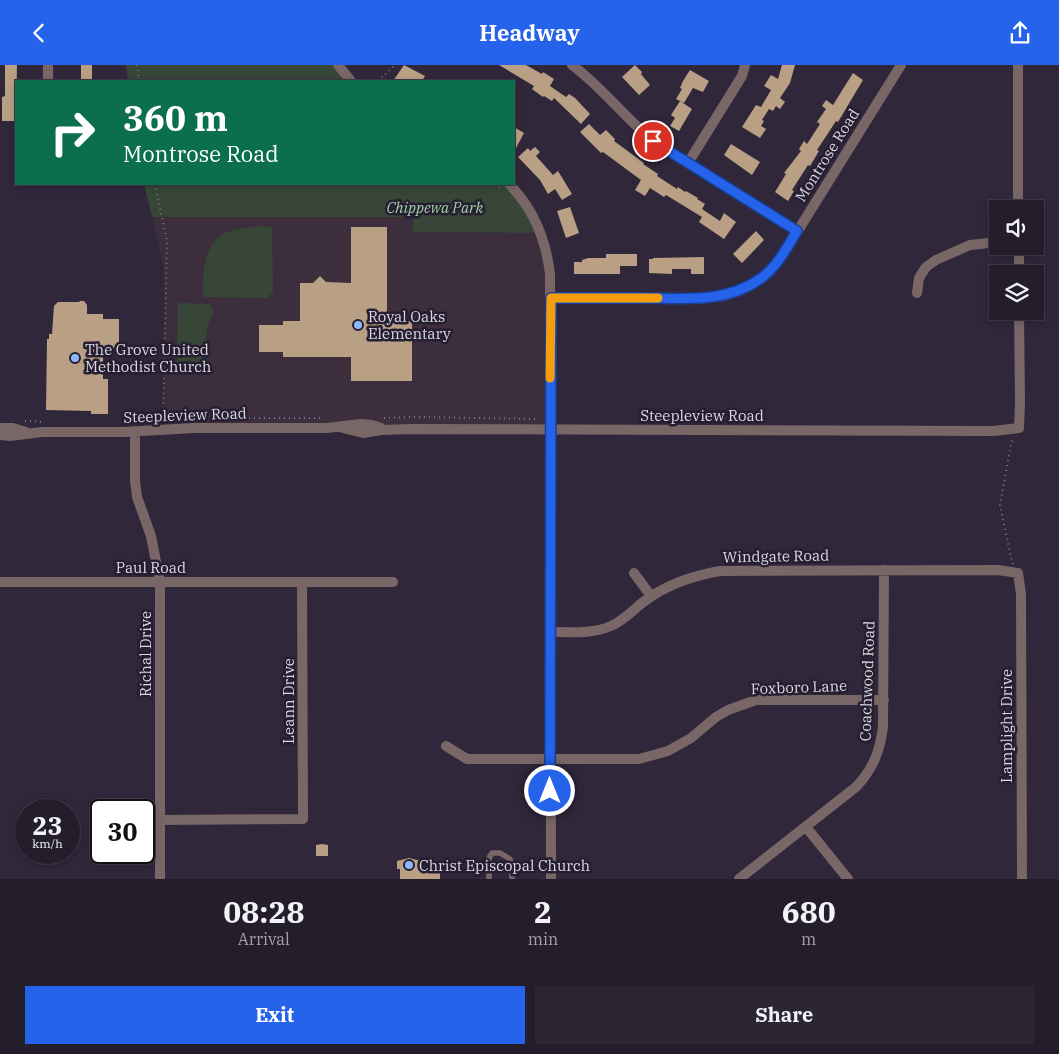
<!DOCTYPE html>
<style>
body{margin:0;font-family:"IBM Plex Serif",serif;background:#2c2634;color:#f1f3f6;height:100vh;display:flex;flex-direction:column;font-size:19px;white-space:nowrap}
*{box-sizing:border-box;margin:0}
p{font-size:16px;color:#a3a2a9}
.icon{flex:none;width:28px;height:28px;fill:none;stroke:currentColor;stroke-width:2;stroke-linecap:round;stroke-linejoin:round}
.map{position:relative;height:814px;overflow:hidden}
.panel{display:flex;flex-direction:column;background:#241d2c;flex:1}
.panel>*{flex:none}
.top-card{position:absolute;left:15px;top:15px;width:500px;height:105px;border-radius:0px;box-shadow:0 2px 8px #0003,0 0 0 1px #413b48;background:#0b6e4f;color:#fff;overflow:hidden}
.fabs{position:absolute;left:989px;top:135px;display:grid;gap:10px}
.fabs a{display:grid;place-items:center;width:55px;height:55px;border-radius:0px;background:#241d2c;box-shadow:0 2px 8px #0003,0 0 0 1px #413b48;font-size:25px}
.speed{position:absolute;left:15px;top:734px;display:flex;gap:10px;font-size:25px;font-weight:700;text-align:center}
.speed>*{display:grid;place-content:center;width:65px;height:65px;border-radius:50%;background:#241d2c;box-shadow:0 2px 8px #0003,0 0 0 1px #413b48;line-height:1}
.speed small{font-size:12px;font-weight:400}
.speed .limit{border:2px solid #111;border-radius:8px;background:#fff;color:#111}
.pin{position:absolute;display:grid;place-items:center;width:42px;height:42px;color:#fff;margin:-21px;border:2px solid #fff;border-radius:50%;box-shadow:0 1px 5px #0007}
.me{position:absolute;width:55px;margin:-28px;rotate:0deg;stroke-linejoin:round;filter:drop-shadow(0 0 4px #0008)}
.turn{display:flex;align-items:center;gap:18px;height:105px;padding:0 25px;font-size:22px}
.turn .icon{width:65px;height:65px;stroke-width:2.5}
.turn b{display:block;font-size:35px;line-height:42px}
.eta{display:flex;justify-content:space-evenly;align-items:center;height:85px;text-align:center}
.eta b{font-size:30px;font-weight:700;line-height:35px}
.action{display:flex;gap:10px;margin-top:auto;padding:10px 25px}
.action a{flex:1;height:58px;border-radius:0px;background:#2563eb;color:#fff;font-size:20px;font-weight:700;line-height:58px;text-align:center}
.action a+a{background:#2c2634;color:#f1f3f6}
header{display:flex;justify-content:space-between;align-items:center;height:65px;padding:0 25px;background:#2563eb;color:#fff;font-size:22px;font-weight:700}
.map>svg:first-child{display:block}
</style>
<header><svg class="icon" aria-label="back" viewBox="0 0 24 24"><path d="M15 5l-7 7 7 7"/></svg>Headway<svg class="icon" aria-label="share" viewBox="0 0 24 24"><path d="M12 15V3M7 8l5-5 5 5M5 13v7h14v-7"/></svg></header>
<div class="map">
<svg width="1059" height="814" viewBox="0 0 1059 814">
<rect width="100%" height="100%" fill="#30273b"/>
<path fill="#3c2e3c" d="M152 152H413L414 167 541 168 544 177 550 364H163L165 241 163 200Z"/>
<path fill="#374637" d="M126 0H338L351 16H128Z
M144 119H509L541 168 413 167V152H152Z
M256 161 272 162 273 227 267 233 203 232C203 209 202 181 225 168 234 164 246 163 256 161Z
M180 238 210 239 214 248C203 261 207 284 207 301H177L178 239Z"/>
<path fill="#b99f84" d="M5 0H17L16 45H14V56H2V32L5 31Z
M81 0H92V14H81Z
M404 0 425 11 422 16H393Z
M499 0H526L542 9 543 7 554 14 550 21 566 32 569 29 575 33 590 49 581 59 554 33 552 36 544 31 543 32 532 24 534 21Z
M635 0 642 7 641 9 650 20 639 30 622 12Z
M782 0H795L790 18 780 33 785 37 780 44 776 41 773 46 769 44 762 55 764 56 761 61 766 64 760 73 742 62 756 40 761 42 771 25 764 21 771 10 778 14Z
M690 5 709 16 703 27 693 23 684 38 676 34 682 24 680 23 683 16Z
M853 8 863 15 838 57 836 56 817 85 819 86 810 101 808 100 792 125 794 126 788 136 775 127 786 109 784 108 801 86 799 84 804 76 807 79 820 59 817 57 826 44 822 41 826 35 833 40Z
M680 36 692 44 679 66 670 61 675 53 671 50Z
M589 59 600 70 606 65 615 74 614 76 644 98 643 99 658 109 657 111 677 124 678 122 685 127 686 126 698 133 697 134 705 139 702 144 720 156 724 148 736 157 724 174 699 157 702 152 666 130 664 132 650 123 645 131 635 125 641 115 603 87 601 88 580 67Z
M514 62 524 68 514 87Z
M731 79 760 97 752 110 724 90Z
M535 82 540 87 536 91 553 110 558 106 572 129 562 135 555 124 548 129 540 115 518 92 528 83 530 86Z
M570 142 579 168 566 173 557 146Z
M351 162H387V256H412V316H351V292H283V287H259V260H283V256H300V218H313L320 211 326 217 351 218Z
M756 166 764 175 742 198 733 189Z
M606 189H637V201H620V209H574V197H582V195L588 193H606Z
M704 192V209H691V204H672V209L649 208V194H653V193Z
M80 236H84L87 240V249H103V254H119V283H106V291H103V314H108V349H91V346L46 345 47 274H49V269H52L54 241 58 237H79Z
M322 779 328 780V791H316V780Z
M409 793 421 796 422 807H440V814H400V804H397V796Z"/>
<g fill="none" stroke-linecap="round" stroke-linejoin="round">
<path stroke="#7f7788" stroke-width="2" stroke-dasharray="1 4" stroke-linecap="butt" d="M137 0 139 16
M327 16H336
M378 16 395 0
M155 119 167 176 163 356
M495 119 501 124
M249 353H320
M384 353 418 352 537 354
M177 354 190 353
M25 356 45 357
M1013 499 1011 492 1000 440 1011 379 1014 372"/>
<path stroke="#796767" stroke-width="5.5" d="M489 814V793L492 788H500L510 794 512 801V814"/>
<path stroke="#796767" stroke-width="10" d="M48 0V16
M338 0 351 16
M572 0C602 22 624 52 653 76L797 166
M1018 0V144
M688 98 742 11 745 0
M509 119C534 144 546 175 550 209L551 814
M1019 181V209
M917 228 919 213 926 202 936 195 970 180 998 177
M551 233 700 234 724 231 742 225 759 215 774 201 784 188 901 0
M339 362 363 368 382 365 410 364 994 366 1019 363 1020 338 1019 246
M0 363H13L26 367
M135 367V416L137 432 151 471 160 517V814
M0 370 10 371 42 367H125L194 363H327L360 359 372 360 381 363
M634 508 651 531
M0 517H393
M551 567C571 567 592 569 611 561 624 555 632 546 642 538 665 520 691 511 720 506L998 505 1018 508 1021 529 1022 814
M446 681 467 694H639L668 686 691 673 716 652 728 645 756 635H884
M160 755 303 754 302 517
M806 762 848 814
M739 814 856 722C873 704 880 686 883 662L884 505"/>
</g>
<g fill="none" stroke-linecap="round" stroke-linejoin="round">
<defs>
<path id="route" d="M550 726 551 233C581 233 612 233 642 233 682 233 725 239 760 214 777 202 786 184 797 166L653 76"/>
</defs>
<use href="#route" stroke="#184099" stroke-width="12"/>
<use href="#route" stroke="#2563eb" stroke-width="9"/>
<path stroke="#f59e0b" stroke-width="9" d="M550 313 551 233H658"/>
</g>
<g fill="#90b8fd" stroke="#261e31" stroke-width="2">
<circle cx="358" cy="260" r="5"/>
<circle cx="75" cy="293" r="5"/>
<circle cx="409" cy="800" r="5"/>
</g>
<g text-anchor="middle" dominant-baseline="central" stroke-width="5" stroke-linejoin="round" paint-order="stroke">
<g font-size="15" fill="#ddd7e4" stroke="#261e31">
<text transform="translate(827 90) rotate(-58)">Montrose Road</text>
<text transform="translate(185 350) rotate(-2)">Steepleview Road</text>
<text x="702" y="350">Steepleview Road</text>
<text transform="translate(776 491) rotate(-1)">Windgate Road</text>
<text x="151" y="502">Paul Road</text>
<text transform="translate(145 589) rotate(-90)">Richal Drive</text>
<text transform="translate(867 616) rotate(-88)">Coachwood Road</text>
<text transform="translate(799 622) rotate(-2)">Foxboro Lane</text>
<text transform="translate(288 636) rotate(-90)">Leann Drive</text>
<text transform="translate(1006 661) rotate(-90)">Lamplight Drive</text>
</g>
<g font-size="15" font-style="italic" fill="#a1cfa2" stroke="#261e31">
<text x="435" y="142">Chippewa Park</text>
</g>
<g font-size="15" fill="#ddd7e4" stroke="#261e31" text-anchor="start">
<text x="368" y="251">Royal Oaks<tspan x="368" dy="17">Elementary</tspan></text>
<text x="85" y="284">The Grove United<tspan x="85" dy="17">Methodist Church</tspan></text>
<text x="419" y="800">Christ Episcopal Church</text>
</g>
</g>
</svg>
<div class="fabs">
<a><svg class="icon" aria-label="sound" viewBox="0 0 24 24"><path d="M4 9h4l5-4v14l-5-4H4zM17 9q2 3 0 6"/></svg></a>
<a><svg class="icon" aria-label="layers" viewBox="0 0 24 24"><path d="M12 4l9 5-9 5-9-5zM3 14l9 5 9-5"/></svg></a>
</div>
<div class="speed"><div>23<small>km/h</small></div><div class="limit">30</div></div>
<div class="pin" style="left:653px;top:76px;background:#d93025"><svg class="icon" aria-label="arrive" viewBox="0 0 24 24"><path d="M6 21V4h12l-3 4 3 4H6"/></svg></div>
<svg class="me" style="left:550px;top:726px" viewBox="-20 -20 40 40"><circle r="17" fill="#2563eb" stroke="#fff" stroke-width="3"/><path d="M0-11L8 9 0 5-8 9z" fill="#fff"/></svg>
<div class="top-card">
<div class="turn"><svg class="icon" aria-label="right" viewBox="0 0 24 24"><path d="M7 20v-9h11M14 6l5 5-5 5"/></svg><div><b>360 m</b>Montrose Road</div></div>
</div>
</div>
<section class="panel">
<div class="eta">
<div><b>08:28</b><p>Arrival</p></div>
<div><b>2</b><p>min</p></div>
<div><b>680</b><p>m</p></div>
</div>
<div class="action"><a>Exit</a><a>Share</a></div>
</section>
